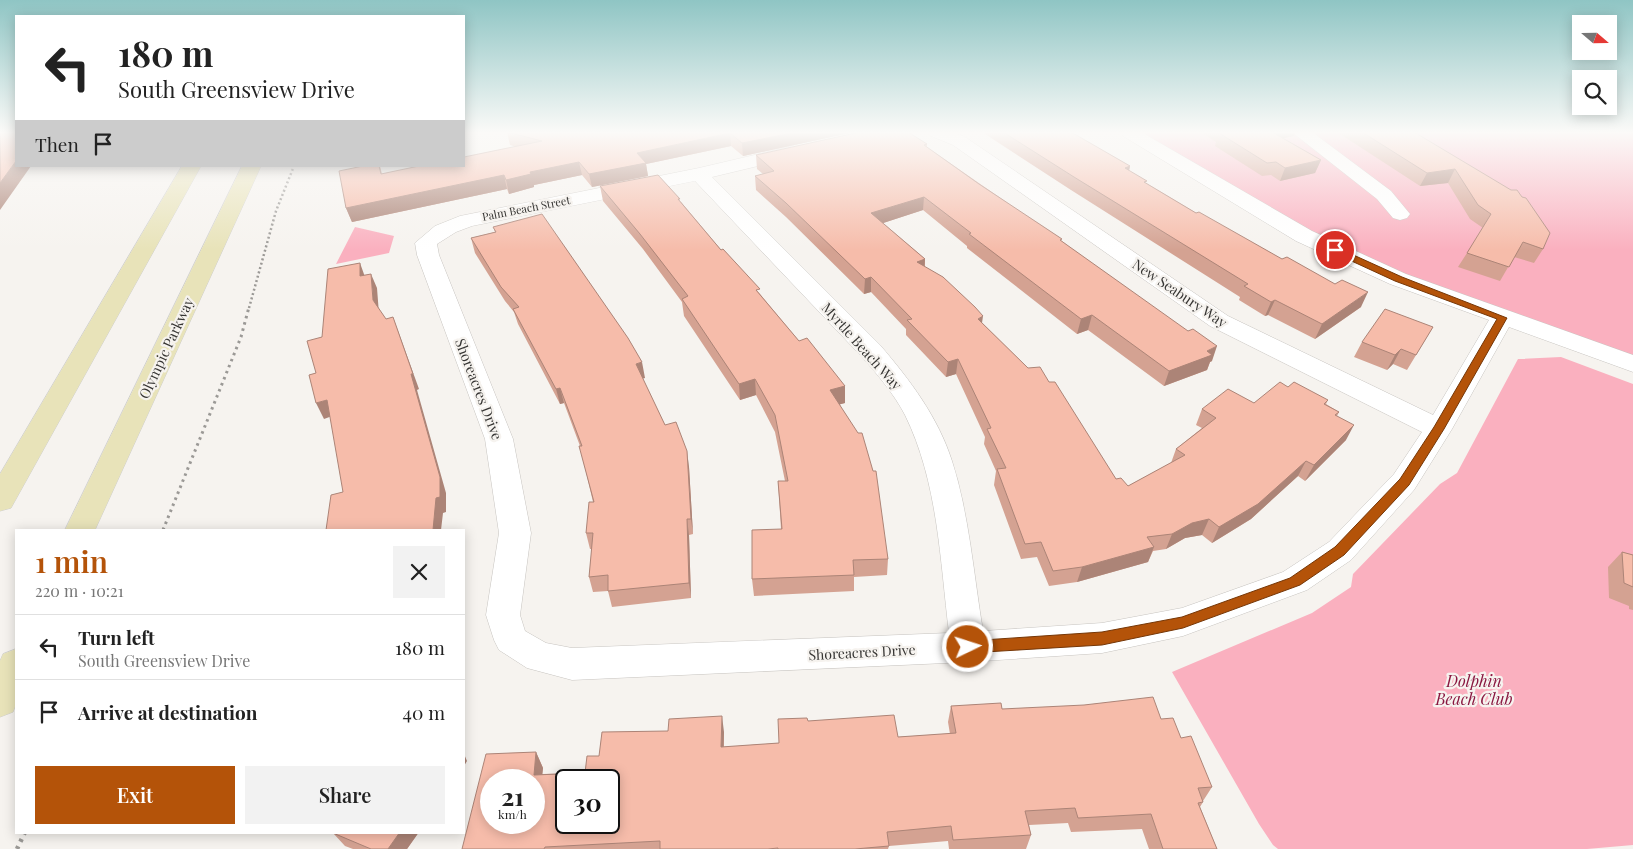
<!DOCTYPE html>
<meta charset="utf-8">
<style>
body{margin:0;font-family:"Playfair Display",serif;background:#f2f2f2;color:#222;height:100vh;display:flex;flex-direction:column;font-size:19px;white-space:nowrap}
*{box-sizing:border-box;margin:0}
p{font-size:16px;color:#767676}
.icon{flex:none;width:28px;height:28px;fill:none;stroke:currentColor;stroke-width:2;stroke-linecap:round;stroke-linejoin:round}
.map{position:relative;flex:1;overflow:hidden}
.panel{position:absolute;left:15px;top:529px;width:450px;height:305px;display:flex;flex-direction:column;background:#fff;border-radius:0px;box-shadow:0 2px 12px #0003}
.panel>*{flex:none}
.guide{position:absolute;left:15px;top:15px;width:450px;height:152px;border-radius:0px;box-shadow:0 2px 12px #0003;background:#fff;color:#222;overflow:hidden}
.needle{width:32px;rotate:110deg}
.buttons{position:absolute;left:1572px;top:15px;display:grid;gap:10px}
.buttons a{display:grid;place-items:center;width:45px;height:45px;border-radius:0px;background:#fff;box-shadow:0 2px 12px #0003;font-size:25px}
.speed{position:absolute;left:480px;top:769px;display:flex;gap:10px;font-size:25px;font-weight:700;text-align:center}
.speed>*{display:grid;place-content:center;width:65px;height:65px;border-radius:50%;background:#fff;box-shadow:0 2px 12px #0003;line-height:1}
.speed small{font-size:12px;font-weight:400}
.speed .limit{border:2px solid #111;border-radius:8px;background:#fff;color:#111}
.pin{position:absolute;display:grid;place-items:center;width:42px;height:42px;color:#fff;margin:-21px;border:2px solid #fff;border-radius:50%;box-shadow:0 1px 5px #0007}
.me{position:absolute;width:55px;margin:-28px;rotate:86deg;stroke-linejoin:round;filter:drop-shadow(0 0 4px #0008)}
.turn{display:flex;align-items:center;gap:18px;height:105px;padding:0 20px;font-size:22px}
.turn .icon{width:65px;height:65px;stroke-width:2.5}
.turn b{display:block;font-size:35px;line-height:42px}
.then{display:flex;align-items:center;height:48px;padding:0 20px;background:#0003;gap:10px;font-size:19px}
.round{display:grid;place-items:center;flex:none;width:52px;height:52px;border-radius:0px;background:#f2f2f2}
.summary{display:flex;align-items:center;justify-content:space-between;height:85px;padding:0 20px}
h1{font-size:30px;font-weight:600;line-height:38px;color:#b45309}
.primary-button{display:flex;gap:10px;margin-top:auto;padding:10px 20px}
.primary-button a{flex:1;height:58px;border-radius:0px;background:#b45309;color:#fff;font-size:20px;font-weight:600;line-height:58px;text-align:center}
.primary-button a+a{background:#f2f2f2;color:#222}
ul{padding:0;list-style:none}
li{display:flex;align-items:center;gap:15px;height:65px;padding:0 20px;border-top:1px solid #e0e0e0}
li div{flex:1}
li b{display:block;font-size:19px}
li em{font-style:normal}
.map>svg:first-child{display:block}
</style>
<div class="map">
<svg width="1633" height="849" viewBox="0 0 1633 849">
<rect width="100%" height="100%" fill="#f6f3ef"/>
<path fill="#fab0bf" d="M1129 132H1633V366L1429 291 1280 222Z
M355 227 394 236 389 253 336 264Z
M1561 357 1633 384V845L1587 849H1278L1273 845 1259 824 1172 672 1312 613 1351 587 1353 574 1440 484 1457 473 1518 359Z"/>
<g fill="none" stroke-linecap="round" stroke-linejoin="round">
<defs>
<path id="minor" d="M928 132H952L965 137 1228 316 1433 415 1489 320 1390 284 1296 241 1123 136 1120 132H1141L1312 231 1406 274 1633 355V372L1509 327 1452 429 1414 490 1351 560 1307 590 1183 636 1102 653 968 662 572 680 527 668 499 650 494 640 486 615 499 533 485 439 417 255 415 243 435 226 460 216 699 168 793 146 800 148 802 152 800 156 712 177 880 345C910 380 938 417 952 461 969 513 974 577 983 631L1102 623 1182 608 1283 572 1329 542 1394 474 1422 432 1210 326 953 145 931 136ZM695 181 862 357C878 375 894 394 905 415 938 482 940 560 949 633L572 648 546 643 525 631 520 615 531 533 513 439 439 255 437 244 456 232 472 226Z
M1292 132H1312L1391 191 1410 214 1407 218 1400 220 1393 218 1377 199Z"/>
<path id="major" d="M182 166H201L11 508 0 511V474Z
M242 166H261L95 530H65Z
M16 649V704L13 712 0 717V661L3 654Z"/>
</defs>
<use href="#minor" stroke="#c7c4c0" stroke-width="1"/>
<use href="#major" stroke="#cfcfce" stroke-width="1"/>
<path stroke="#9b9996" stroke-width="2.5" stroke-dasharray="2 2.5" stroke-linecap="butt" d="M249 308 276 211 294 166"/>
<path stroke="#9b9996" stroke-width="3" stroke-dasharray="2.5 4" stroke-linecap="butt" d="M163 530 241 337 249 307"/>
<path stroke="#9b9996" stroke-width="4.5" stroke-dasharray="3 5" stroke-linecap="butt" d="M17 849 25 832"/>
<use href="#minor" fill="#fff" fill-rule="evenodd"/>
<use href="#major" fill="#e8e3b9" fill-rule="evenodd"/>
</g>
<path fill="#d4a292" d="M507 132H854L743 156 731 146 646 164 648 176 592 187 582 175 534 185V187L509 194 507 189 352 222 346 208 380 166 382 174 516 147 510 145Z
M982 132H1071L1130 166 1129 171 1146 183 1196 213 1361 307 1315 339 1268 315 1265 316 1239 300 1240 297 1071 190Z
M1201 132H1295L1294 136 1283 138 1321 160 1315 173 1280 181 1271 175 1262 176 1215 146 1216 142Z
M1337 132H1414L1543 249 1534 263 1514 257 1500 281 1458 267 1483 228 1470 219 1448 183 1420 186Z
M927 144V147L1062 241 1212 361 1210 362 1207 370 1164 386 1088 330 1077 334 967 248V246L923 210 883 223 925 259V267L1028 368 1049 382 1116 479 1128 486 1171 463 1176 449 1202 428 1196 425 1202 409 1254 403 1288 387 1328 400 1326 404 1339 412 1337 416 1346 440 1305 481 1298 476 1251 519 1212 543 1202 535 1185 538 1166 549 1153 551 1148 562 1077 582 1049 586 1037 557 1021 559 994 485 996 471 984 444 985 437 956 374 946 377 906 335V329L871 292 864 294 786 217 756 190 755 176 763 174 757 169 756 155Z
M600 186 681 202 721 250 760 294 799 341 845 386V403L840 404 888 559 887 575 854 577V591L754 596 752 579 781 529 778 481H785L775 432 756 395 740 400 684 316 682 302 643 249 603 201Z
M493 227 645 378H642L665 425 689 467 693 534 689 535 691 598 612 607 608 591 593 592 589 577 592 549H590L586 533 593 502 580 446 564 403 560 404 518 324 514 312 505 301 475 253 471 238 495 232Z
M1433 327 1407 370 1393 364 1387 370 1354 357 1362 342Z
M1622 552 1633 555V610L1629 609V606L1609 598 1608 567Z
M951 706 1161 719 1181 738 1212 787 1203 801V802L1200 807 1217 849H1149L1142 829 1071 832 1068 823 1029 825 1031 835 1026 849H949L948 841 889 846 888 849H462L536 752 543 768 542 774 585 773 599 756 724 732V747L779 743 808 721 898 737 950 734 948 722Z
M419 832 407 849H353L345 846 333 833Z"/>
<path fill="#ac8477" d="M797 132H854L743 156 742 143Z
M1267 132H1295L1294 136 1264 142Z
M730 133 731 146 646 164 648 176 592 187 589 174 637 153Z
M1321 160 1315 173 1280 181 1285 168Z
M16 161V166H31L0 210V183Z
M579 162 582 175 534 185V187L509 194 506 180 530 172Z
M1130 166 1127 179 1125 168Z
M1455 169 1448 183 1420 186 1427 173Z
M504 175 507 189 352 222 346 208Z
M924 197 923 210 871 227V213Z
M925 259 924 274 917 262Z
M360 263 365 277 360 276Z
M371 274 377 288 379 314 373 300Z
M871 277V292L864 294 865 279Z
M1368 292 1361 307 1315 339 1322 324Z
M1275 300 1268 315 1265 316 1271 302Z
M1092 315 1088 330 1077 334 1081 319Z
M983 316 981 330 978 319Z
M393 317 419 389 417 390 446 493V512L443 513 441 530H433L411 374Z
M1217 346 1212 361 1210 362 1207 370 1164 386 1169 371 1207 351Z
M1401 349 1393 364 1387 370 1395 355Z
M958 359 956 374 946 377 948 362Z
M642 362 645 378 638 380 636 364Z
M755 379 756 395 740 400 739 384Z
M845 386V403L830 407V390Z
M560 388 564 403 560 404 556 389Z
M327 400 335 415 324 419 316 403Z
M1354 425 1346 440 1305 481 1314 465Z
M687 451 689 467 693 534 691 519Z
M1306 461 1298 476 1251 519 1212 543 1219 527Z
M687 519 689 535 691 598 689 583Z
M1209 519 1202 535 1185 538 1166 549 1172 534 1192 523Z
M1154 547 1148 562 1077 582 1082 567Z
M722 716 724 732 723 763 721 747Z
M536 752 543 768 541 790 534 775Z
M464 754 467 761 464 766Z
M400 832H419L407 849H388Z"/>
<path fill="#f6bcaa" stroke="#ac8477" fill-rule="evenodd" d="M0 132H16V161L0 183Z
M507 132H797L742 143 730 133 637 153 646 163 589 174 579 162 530 172 531 174 506 180 504 175 346 208 339 171 363 166H379L381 174 419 166H464V157L542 141Z
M860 132H908L927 144 924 145 979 184 1062 239 1060 240 1188 331 1193 329 1217 346 1207 351 1212 355 1169 371 1092 315 1081 319 969 234 971 233 924 197 871 213 925 259 917 262 943 277 975 307 983 316 978 319 1028 368 1040 367 1049 382H1055L1116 479 1121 478 1128 486 1185 455 1176 449 1216 418 1202 409 1228 389 1254 403 1280 382 1288 387 1294 382 1328 400 1324 404 1339 412 1335 415 1354 425 1314 465 1306 461 1258 504 1219 527 1209 519 1192 523 1172 534 1147 537 1154 547 1082 567 1053 571 1041 542 1025 544 997 469 1006 468 987 429 991 428 958 359 948 362 907 320 912 319 871 277 865 279 786 203 755 176 774 171 756 155Z
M1003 132H1071L1130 166 1125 168 1147 181 1144 182 1196 213 1199 212 1282 259 1287 257 1335 284 1342 280 1368 292 1322 324 1275 300 1271 302 1244 286 1248 284 1074 177Z
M1224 132H1272L1321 160 1285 168 1276 162 1267 163 1219 133 1225 132Z
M1362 132H1414L1511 190H1517L1522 197 1526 198 1550 233 1543 249 1523 242 1509 267 1467 253 1491 214 1478 205 1455 169 1427 173Z
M658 175 680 199H678L721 250 723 249 760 289 756 290 799 341 807 338 845 386 830 390 858 433H862L873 471H876L888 559 853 560 854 575 752 579V530L782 529 778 481H788L775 415 755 379 739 384 682 299 688 296 640 234 600 186Z
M542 214 628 338 642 362 636 364 665 425 676 422 687 451 691 519H687L689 583 608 591V575L589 577 593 533H586L589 502H594L579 446H582L560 388 556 389 513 309 519 307 501 287 471 238 496 232 493 227Z
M360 263V276L371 274 373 300 386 319 393 317 413 374H411L440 477V497L436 498 433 530H326L331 495 343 492 327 400 316 403 309 375 316 373 307 341 322 337 328 269Z
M1385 309 1433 327 1416 355 1401 349 1395 355 1362 342Z
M1622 552 1633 555V587L1624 583Z
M1153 697 1161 719 1173 718 1181 738 1191 736 1212 787 1198 788 1203 802 1198 803 1217 849H1163L1151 814 1078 818 1075 808 1025 811 1031 835 953 840 951 826 887 832 889 846 855 849H778V848L768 849H660V841L545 847 544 849H462L486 754 536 752 534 775 585 773 587 756H599L602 732 668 731 669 719 722 716 721 747 779 743 778 719 807 718 808 721 894 715 898 737 956 733 951 706 1001 703 1002 709 1084 705ZM491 780H534V822H491ZM566 780H609V822H566Z
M400 832 388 849H371L333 833Z"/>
<linearGradient id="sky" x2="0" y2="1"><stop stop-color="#8fc5c4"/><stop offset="0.53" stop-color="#fbfaf8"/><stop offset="1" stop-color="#fbfaf8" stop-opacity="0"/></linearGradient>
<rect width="1633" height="250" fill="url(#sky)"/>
<path fill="#b45309" stroke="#753606" d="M1332 248H1338L1402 277 1507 318 1444 429 1409 485 1344 555 1300 585 1183 628 1102 645 968 653 963 651 961 647 963 642 968 641 1102 632 1182 617 1290 578 1335 547 1400 479 1434 427 1497 319 1395 281 1332 252Z"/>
<g text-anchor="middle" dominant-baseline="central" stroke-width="4.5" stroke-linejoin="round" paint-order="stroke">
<g font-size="11" fill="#363533" stroke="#f6f3ef">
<text transform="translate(526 208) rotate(-11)">Palm Beach Street</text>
</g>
<g font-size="14" fill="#363533" stroke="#f6f3ef">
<text transform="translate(1180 293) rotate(34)">New Seabury Way</text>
<text transform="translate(862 346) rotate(48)">Myrtle Beach Way</text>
<text transform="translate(166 348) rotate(-65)">Olympic Parkway</text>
<text transform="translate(479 389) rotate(69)">Shoreacres Drive</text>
<text transform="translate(862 652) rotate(-3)">Shoreacres Drive</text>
</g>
<g font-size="16" font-style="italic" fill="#891740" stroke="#f6f3ef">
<text x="1474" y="680">Dolphin<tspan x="1474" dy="18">Beach Club</tspan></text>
</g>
</g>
</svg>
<div class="buttons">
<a><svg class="needle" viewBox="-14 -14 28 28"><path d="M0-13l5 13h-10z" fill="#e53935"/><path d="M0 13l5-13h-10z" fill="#767676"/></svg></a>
<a><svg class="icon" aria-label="search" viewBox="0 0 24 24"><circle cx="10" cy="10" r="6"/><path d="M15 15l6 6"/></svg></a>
</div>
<div class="speed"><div>21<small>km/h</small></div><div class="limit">30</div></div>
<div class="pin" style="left:1335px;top:250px;background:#d93025"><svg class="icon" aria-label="arrive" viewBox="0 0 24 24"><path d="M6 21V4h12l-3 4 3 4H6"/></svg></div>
<svg class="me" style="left:968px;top:647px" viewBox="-20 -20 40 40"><circle r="17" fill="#b45309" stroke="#fff" stroke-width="3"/><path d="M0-11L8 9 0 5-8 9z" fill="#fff"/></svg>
<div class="guide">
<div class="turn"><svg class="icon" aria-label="left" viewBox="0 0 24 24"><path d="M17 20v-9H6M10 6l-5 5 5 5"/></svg><div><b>180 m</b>South Greensview Drive</div></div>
<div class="then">Then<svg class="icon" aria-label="arrive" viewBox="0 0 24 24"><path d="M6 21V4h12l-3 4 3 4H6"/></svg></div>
</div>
<section class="panel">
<div class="summary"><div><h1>1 min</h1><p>220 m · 10:21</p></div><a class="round"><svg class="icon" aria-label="close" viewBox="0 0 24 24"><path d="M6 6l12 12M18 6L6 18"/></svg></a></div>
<ul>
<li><svg class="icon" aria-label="left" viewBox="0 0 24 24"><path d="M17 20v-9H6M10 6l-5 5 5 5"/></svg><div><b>Turn left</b><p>South Greensview Drive</p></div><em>180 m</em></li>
<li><svg class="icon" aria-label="arrive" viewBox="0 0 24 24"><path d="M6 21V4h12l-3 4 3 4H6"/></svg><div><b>Arrive at destination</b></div><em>40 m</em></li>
</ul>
<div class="primary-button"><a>Exit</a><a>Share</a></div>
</section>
</div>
